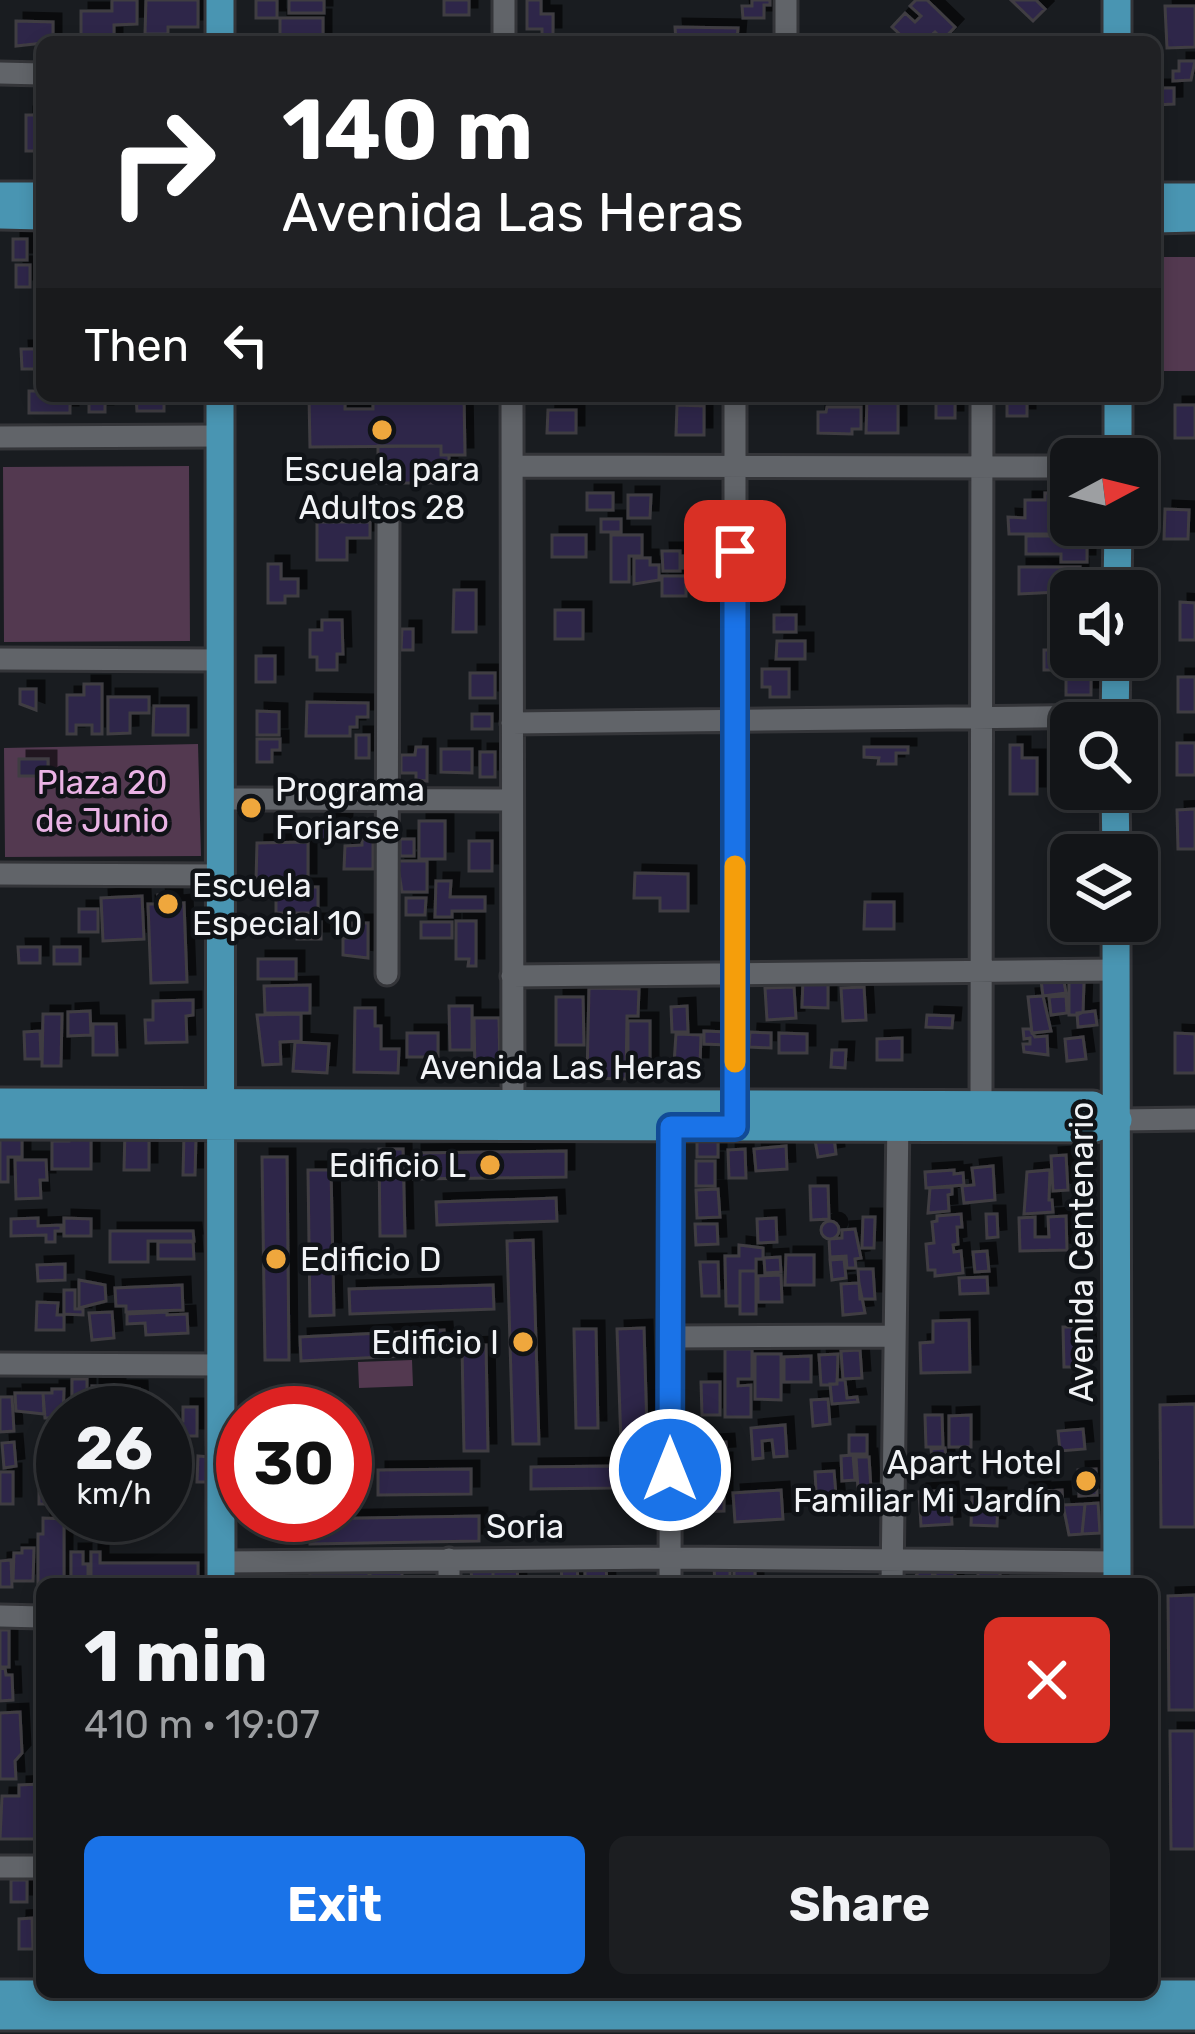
<!DOCTYPE html>
<meta charset="utf-8">
<style>
body{margin:0;font-family:Rubik,sans-serif;background:#1c1e21;color:#f1f3f6;height:100vh;display:flex;flex-direction:column;font-size:45px;white-space:nowrap}
*{box-sizing:border-box;margin:0}
p{font-size:39px;color:#9d9fa2}
.icon{flex:none;width:66px;height:66px;fill:none;stroke:currentColor;stroke-width:2;stroke-linecap:round;stroke-linejoin:round}
.map{position:relative;flex:1;overflow:hidden}
.sheet{position:absolute;left:36px;top:1578px;width:1122px;height:420px;display:flex;flex-direction:column;background:#131518;border-radius:18px;box-shadow:0 6px 18px #0003,0 0 0 3px #323437}
.sheet>*{flex:none}
.banner{position:absolute;left:36px;top:36px;width:1125px;height:366px;border-radius:18px;box-shadow:0 6px 18px #0003,0 0 0 3px #323437;background:#202124;color:#fff;overflow:hidden}
.needle{width:78px;rotate:83deg}
.tools{position:absolute;left:1050px;top:438px;display:grid;gap:24px}
.tools a{display:grid;place-items:center;width:108px;height:108px;border-radius:18px;background:#131518;box-shadow:0 6px 18px #0003,0 0 0 3px #323437;font-size:60px}
.speed{position:absolute;left:36px;top:1386px;display:flex;gap:24px;font-size:60px;font-weight:700;text-align:center}
.speed>*{display:grid;place-content:center;width:156px;height:156px;border-radius:50%;background:#131518;box-shadow:0 6px 18px #0003,0 0 0 3px #323437;line-height:1}
.speed small{font-size:30px;font-weight:400}
.speed .limit{border:18px solid #d22;background:#fff;color:#111}
.pin{position:absolute;display:grid;place-items:center;width:102px;height:102px;color:#fff;margin:-51px;border-radius:24px;box-shadow:0 6px 18px #0006}
.me{position:absolute;width:132px;margin:-66px;rotate:0deg;stroke-linejoin:round;filter:drop-shadow(0 0 9px #0008)}
.turn{display:flex;align-items:center;gap:42px;height:252px;padding:0 48px;font-size:54px}
.turn .icon{width:156px;height:156px;stroke-width:2.5}
.turn b{display:block;font-size:84px;line-height:102px}
.then{display:flex;align-items:center;height:114px;padding:0 48px;background:#0003;gap:24px;font-size:45px}
.round{display:grid;place-items:center;flex:none;width:126px;height:126px;border-radius:18px;background:#1c1e21}
.head{display:flex;align-items:center;justify-content:space-between;height:204px;padding:0 48px}
h1{font-size:72px;font-weight:700;line-height:90px}
.primary-button{display:flex;gap:24px;margin-top:auto;padding:24px 48px}
.primary-button a{flex:1;height:138px;border-radius:18px;background:#1a73e8;color:#fff;font-size:48px;font-weight:700;line-height:138px;text-align:center}
.primary-button a+a{background:#1c1e21;color:#f1f3f6}
.map>svg:first-child{display:block}
</style>
<div class="map">
<svg width="1195" height="2034" viewBox="0 0 1195 2034">
<defs>
<filter id="shadow"><feDropShadow dx="8" dy="-8" stdDeviation="0" flood-color="#0009"/></filter>
</defs>
<rect width="100%" height="100%" fill="#191c20"/>
<path fill="#533950" d="M1162 257H1195V371H1161Z
M189 466 190 641 4 642 3 467Z
M198 744 201 856 5 857 4 748Z
M412 1360 413 1386 359 1388 358 1362Z"/>
<path fill="#2f2648" stroke="#3f3e43" stroke-width="3" filter="url(#shadow)" d="M112 0H137V24L114 25V42H81V11H112Z
M146 0H198V27H168V34H145Z
M256 0H277V18H256Z
M289 0H324V13H289Z
M444 0H469V15H444Z
M527 0H541V14H553V35H542V29H527Z
M752 0H770V5H764V18H743L742 6H752Z
M916 0H927L955 27 943 40 935 32 928 38 932 42H908L892 27 905 13 915 22 921 16 910 6Z
M1011 0H1036L1045 9 1033 21Z
M1165 6H1195V47L1167 48Z
M280 18H323V41H280Z
M16 21 53 22V42L16 46Z
M675 27 738 28 737 40 676 42Z
M1179 61H1195L1191 80 1173 81V71H1179Z
M1155 88H1174V104L1155 105Z
M26 115H42V151H26Z
M13 239H27V260H13Z
M16 265H30V287H16Z
M21 349H42V369H22Z
M29 391H42V396H70V413H29Z
M89 396H105V412H89Z
M136 396H164V411H137Z
M309 396H345V409H373V396H464L465 455H441V446L310 447Z
M936 396H955V418H936Z
M1007 396 1027 400V416H1007Z
M867 399 898 400V433H866Z
M677 405 704 406V435H676Z
M1175 405H1195V438H1175Z
M827 407H861V429H852V434L818 433V412H826Z
M548 410H576V433H547Z
M378 446H441V455H449V483H378Z
M587 493H613V510H587Z
M1045 493H1071V517H1051V534H1009L1008 517 1025 518V500H1045Z
M628 495H651L650 518H628Z
M1165 509 1189 510 1188 539H1164Z
M601 519H621V532H601Z
M317 522H370V538H347V560H317Z
M552 535H586V557H552Z
M611 535H642V556H629V582H611Z
M1026 536H1087V562H1061V554H1026Z
M662 551H680V571H663Z
M683 556H712V578H701V568H683Z
M634 558H650V565H659V580L634 584Z
M268 564H281V579H298V596H285V603H268Z
M1019 567H1080V591L1019 594Z
M662 576H686V596H662Z
M454 590H476V632H453Z
M1180 602 1195 603V640H1180Z
M555 610H583V639H555Z
M774 615H796V632H774Z
M322 620H342L343 654H337V670H317V657H310V630H322Z
M402 629H413V650H401Z
M777 641H805V659H776Z
M1044 650H1071V657H1091V695H1066V670H1044Z
M256 656H275V682H256Z
M762 669H789V697H770V687H762Z
M470 673H495V698H470Z
M1178 677H1195V712H1178Z
M84 684H102V734H92V725H76V734H67V695H84Z
M20 689H36V710L20 704Z
M108 697H149V713H130V733L108 734Z
M307 702 368 703V717H357V727H350V736H306Z
M154 706H188V735H153Z
M257 711 279 712V735H257Z
M472 714H492V729H472Z
M356 735H369V758H356Z
M257 739H280V750H272V762H257Z
M1177 743H1195V775H1177Z
M1010 745H1022V758H1037V794H1010Z
M416 747H427V781L416 780V773H401V755H415Z
M864 747H908V753H896V764H878L879 758 864 757Z
M441 749H472V773L441 772Z
M480 752H495V777H480Z
M19 759H48V776H19Z
M1054 760H1071V776H1054Z
M1195 809V849H1178L1177 810Z
M319 821 344 822 343 840H319Z
M419 821H445V859H419Z
M362 839 373 840V869H344L345 846 362 845Z
M400 839H414V856H400Z
M469 841H492V871H469Z
M308 842V881H256L257 843Z
M397 861H427V892H402Z
M635 873 688 874V911H660V898H634Z
M436 881H451L450 897H485V911H452V917H435Z
M276 887H318V913H276Z
M174 894V904L184 903 187 982 151 983 148 904H159L158 895Z
M142 896 144 939 103 941 101 898Z
M406 898H426L425 915H406Z
M865 902H894V929H864Z
M79 909H98V932H79Z
M456 921H476V966H468L469 959H456Z
M297 922H321V939H297Z
M421 922H452V938H421Z
M352 923H368V958L343 955V938H352Z
M18 947H40V963H19Z
M54 947H80V964H54Z
M258 959H296V979H258Z
M1051 979V982L1064 981 1066 993 1043 996 1041 980Z
M803 980 828 981V1008L802 1007Z
M1069 982H1084L1083 1012 1077 1015H1069Z
M310 985V1013H265L264 986Z
M794 987 796 1018 767 1020 765 988Z
M864 987 866 1020 843 1021 841 988Z
M589 988 639 989 638 1016H627L626 1079 587 1078Z
M1043 996 1051 1031 1032 1033 1028 997Z
M1066 996 1067 1013 1051 1015 1049 997Z
M556 997H583L584 1045H556Z
M193 1000V1015L186 1016 187 1042 146 1043 145 1020H153V1001Z
M449 1006H472V1050H450Z
M687 1006 688 1032H672L671 1007Z
M355 1008H375V1026H381V1049H399L398 1073 354 1072Z
M90 1011 91 1035 68 1036V1012Z
M1095 1011 1097 1025 1078 1027 1077 1013Z
M43 1014H62L61 1066H42Z
M301 1014V1041L280 1042 281 1064 263 1065 257 1015Z
M927 1015 953 1016 952 1028 926 1027Z
M474 1018H499L500 1071H475Z
M628 1021H650V1067H628Z
M93 1024H116L117 1055H93Z
M1023 1029H1030L1035 1037 1047 1036 1048 1055 1024 1052 1023 1044H1030V1038L1024 1039Z
M40 1031 41 1059H25L24 1032Z
M704 1031 727 1032V1045L704 1044Z
M750 1032 771 1033V1048L749 1047Z
M407 1033H438V1057H407Z
M779 1033 807 1034V1053H779Z
M1175 1033 1195 1034V1073H1175Z
M676 1034 701 1035 700 1065 674 1064Z
M1083 1037 1086 1059 1067 1061 1065 1039Z
M902 1038V1060H877V1039Z
M295 1042 329 1044 327 1073 293 1071Z
M832 1050H846L845 1068 831 1067Z
M69 1125H91V1169H52V1141H69Z
M125 1130H149V1170H124Z
M184 1135 196 1136 195 1175H183Z
M834 1138 836 1154 818 1157 815 1140Z
M0 1139H22V1157H8V1182H0Z
M697 1139H718V1157H697Z
M786 1146 787 1169 756 1171 754 1149Z
M379 1149H403L405 1236H380Z
M745 1149 746 1178H729L728 1150Z
M566 1151V1177L414 1179V1153Z
M1066 1155 1068 1190 1053 1191 1051 1156Z
M262 1157H287L289 1360H265Z
M15 1160H46L47 1180H40L41 1198 16 1199Z
M696 1161H715V1186H696Z
M993 1166 995 1200 964 1203 962 1186 974 1185 972 1168Z
M308 1170H331L334 1315 310 1316Z
M954 1170V1174L963 1173 964 1185 926 1188 925 1172Z
M1050 1170 1049 1200H1052L1053 1212 1024 1214 1027 1172Z
M810 1186H828L829 1219 811 1220Z
M952 1187V1194L948 1195 949 1211 928 1213 930 1188Z
M718 1189 720 1217 697 1218 696 1190Z
M556 1198 557 1221 437 1225 436 1202Z
M961 1214 962 1227H957L958 1244 953 1245 954 1252 961 1251 963 1273 935 1276V1270H928L926 1244 934 1243 932 1222 937 1221V1216Z
M986 1214H997L998 1237 987 1238Z
M1066 1216 1067 1250 1020 1251 1019 1218 1035 1217V1237H1049L1048 1217Z
M863 1217H875L874 1248H862Z
M38 1218V1226L61 1225V1231H55V1242H46V1235L11 1236V1219Z
M64 1218 91 1219V1236H64Z
M776 1218 777 1242 758 1243 757 1219Z
M821 1230a9 9 0 1 1 18 0a9 9 0 1 1-18 0Z
M695 1224H717L718 1244 696 1245Z
M855 1229 861 1258 855 1259 856 1268H847L846 1256 830 1257 829 1239 842 1238V1230Z
M110 1231H193L194 1241H148V1262H110Z
M533 1240 539 1444H513L507 1241Z
M158 1242H193L194 1259H158Z
M739 1245 763 1248V1259H756V1271H740V1306H726L725 1256H739Z
M987 1251 989 1271 975 1272 973 1252Z
M786 1255H814V1285H785Z
M780 1257 781 1272 765 1273 764 1258Z
M844 1259 846 1278 832 1280 830 1260Z
M700 1262H718L719 1296H702Z
M65 1264V1280L38 1281 37 1265Z
M858 1269H873L875 1299H860Z
M740 1271H756V1314H740Z
M781 1275 782 1302H758V1276Z
M987 1277 988 1293 960 1294 959 1278Z
M79 1280 105 1285 106 1301 79 1308Z
M859 1283 865 1313 843 1315 841 1284Z
M182 1285 183 1310 126 1312V1306H116L115 1288Z
M493 1285 494 1309 350 1314 349 1289Z
M64 1290H75V1309H83V1315L64 1314Z
M37 1302 58 1303 57 1315H64V1330H36Z
M112 1312 114 1338 92 1340 89 1313Z
M167 1312V1315L187 1314 188 1333 146 1335 145 1323 127 1324V1314Z
M969 1320 970 1372 921 1373 920 1343 933 1342V1321Z
M1063 1327H1087L1088 1367H1064Z
M644 1328 649 1501H623L617 1329Z
M574 1329H596L598 1428H576Z
M444 1330 446 1354 301 1361 300 1337Z
M486 1345 488 1451H464L462 1346Z
M725 1349H752V1379H738V1386L751 1385V1417H725Z
M860 1350 862 1378 843 1379 841 1351Z
M755 1354H781V1400L755 1399Z
M838 1354 837 1384 821 1385 819 1355Z
M811 1356V1382H784V1357Z
M72 1379H87V1403L72 1402Z
M837 1380H845L847 1398 857 1397 858 1402 832 1404 830 1384H837Z
M701 1382H720V1415H702Z
M92 1386H117V1402H112V1413H92Z
M52 1389H64L63 1418H45L43 1393H52Z
M119 1389H139L140 1413H120Z
M15 1393H43L44 1414 16 1411Z
M0 1397H12L14 1431 0 1432Z
M828 1399 830 1424 813 1426 811 1400Z
M1195 1404V1527H1161L1160 1405Z
M183 1407H197V1436H174V1421H183Z
M925 1415H942L943 1447H926Z
M971 1415V1447H949V1416Z
M785 1425 787 1456 774 1457 772 1440 762 1441 763 1458 753 1459 751 1428Z
M1083 1429 1085 1449 1060 1451 1058 1431Z
M849 1435H867V1454H849Z
M14 1442 16 1466 4 1468 2 1443Z
M726 1442 727 1454 692 1456V1444Z
M41 1446 63 1447V1463H53L52 1473H40Z
M945 1448 947 1469 933 1470 931 1449Z
M853 1455 855 1480 842 1481 841 1456Z
M198 1456 210 1457 209 1482H197Z
M856 1457H869L871 1489H858Z
M165 1461H182V1481H165Z
M694 1461H724V1491H704V1484H693Z
M612 1466V1488L531 1489V1467Z
M471 1469V1494L378 1495V1470Z
M1096 1469 1097 1495 1079 1496 1078 1470Z
M834 1471 837 1507 817 1508 815 1472Z
M0 1472H13V1504H0Z
M39 1484H63V1504H39Z
M781 1490 783 1519 735 1522 733 1493Z
M950 1490 952 1524 921 1526 919 1492Z
M1042 1490 1043 1512 1023 1513 1022 1491Z
M1062 1490 1063 1504 1046 1505 1045 1491Z
M724 1492V1511L695 1512 694 1494Z
M972 1496H998L997 1526 971 1525Z
M1098 1503 1100 1533 1082 1534 1085 1504Z
M1085 1504 1082 1534 1069 1535 1063 1505Z
M116 1515H156L157 1527H117Z
M479 1516V1541L310 1544 309 1519Z
M43 1518 64 1519V1584L38 1587V1534H43Z
M22 1548H34L33 1581H13L14 1553H22Z
M71 1552H83V1564H88V1584H71Z
M91 1552H100V1563H198V1584H91Z
M11 1560 12 1587H0V1561Z
M577 1561 578 1584H562L561 1562Z
M364 1564V1571H369V1580L374 1584H310V1565Z
M370 1564H402V1579L370 1578Z
M932 1565 933 1584H911L922 1566Z
M606 1566 607 1584H585V1567Z
M935 1566H955V1584H935Z
M1000 1566V1584L978 1582V1567Z
M283 1567 284 1584H252L256 1568Z
M517 1567 518 1584H493V1568Z
M714 1567H730V1584H715Z
M493 1568V1584H472L471 1569Z
M734 1569H755V1583L734 1584Z
M1195 1595V1710H1169L1168 1596Z
M0 1630H9V1667H0Z
M35 1630H42V1665H36Z
M5 1668 6 1675H12L13 1700 0 1701V1669Z
M20 1712 22 1753 15 1761 16 1779H0V1713Z
M1170 1731H1195V1849H1171Z
M42 1784 41 1839H0L2 1796H19V1785Z
M11 1880H27V1902H11Z
M36 1880H42V1927H37Z
M32 1918 33 1949H19V1919Z
M35 1930H42V1967L36 1968Z"/>
<g fill="none" stroke-linecap="round" stroke-linejoin="round">
<defs>
<path id="minor" d="M504 42V0
M786 42V0
M0 73 42 74
M512 396 513 1115
M735 396V1115
M0 437 220 436
M512 466 1071 467
M0 659 220 660
M512 723 1115 716
M220 799 512 800
M0 874 221 875
M387 974 388 521
M512 976 1117 970
M981 1104 982 396
M1118 1120 1195 1119
M670 1337 894 1336
M0 1364 220 1365
M449 1559V1584
M221 1562 670 1558 1117 1562
M670 1584 671 1127
M892 1584 898 1116
M0 1616 42 1617
M0 1867H42"/>
<path id="major" d="M220 0V42
M1117 0V42
M0 196H42
M1155 197H1195
M0 215 42 216
M1155 219 1195 218
M220 396 221 1584
M1118 396V459
M1117 591 1118 525
M1115 723 1116 657
M1115 789 1116 855
M1116 921 1117 1584
M0 1102 1093 1105 1118 1120
M0 1125 1095 1128 1118 1120
M0 1994H1195
M0 2016H1195"/>
</defs>
<use href="#minor" stroke="#343539" stroke-width="27"/>
<use href="#major" stroke="#343539" stroke-width="33"/>
<use href="#minor" stroke="#616469" stroke-width="21"/>
<use href="#major" stroke="#4995b2" stroke-width="27"/>
</g>
<g fill="none" stroke-linecap="round" stroke-linejoin="round">
<defs>
<path id="route" d="M670 1470 671 1127H735V551"/>
</defs>
<use href="#route" stroke="#114b97" stroke-width="30"/>
<use href="#route" stroke="#1a73e8" stroke-width="21"/>
<path stroke="#f59e0b" stroke-width="21" d="M735 866V1062"/>
</g>
<g fill="#efa73d" stroke="#101317" stroke-width="4.5">
<circle cx="382" cy="430" r="12"/>
<circle cx="251" cy="808" r="12"/>
<circle cx="168" cy="904" r="12"/>
<circle cx="490" cy="1165" r="12"/>
<circle cx="276" cy="1259" r="12"/>
<circle cx="523" cy="1342" r="12"/>
<circle cx="1086" cy="1481" r="12"/>
</g>
<g text-anchor="middle" dominant-baseline="central" stroke-width="9" stroke-linejoin="round" paint-order="stroke">
<g font-size="33" fill="#f1f3f6" stroke="#101317" text-anchor="start">
<text x="382" y="469" text-anchor="middle">Escuela para<tspan x="382" dy="38">Adultos 28</tspan></text>
<text x="275" y="789">Programa<tspan x="275" dy="38">Forjarse</tspan></text>
<text x="192" y="885">Escuela<tspan x="192" dy="38">Especial 10</tspan></text>
<text x="466" y="1165" text-anchor="end">Edificio L</text>
<text x="300" y="1259">Edificio D</text>
<text x="499" y="1342" text-anchor="end">Edificio I</text>
<text x="1062" y="1462" text-anchor="end">Apart Hotel<tspan x="1062" dy="38">Familiar Mi Jardín</tspan></text>
</g>
<g font-size="33" fill="#eab3e5" stroke="#101317">
<text x="102" y="782">Plaza 20<tspan x="102" dy="38">de Junio</tspan></text>
</g>
<g font-size="33" fill="#f1f3f6" stroke="#101317">
<text x="561" y="1067">Avenida Las Heras</text>
<text transform="translate(1081 1252) rotate(-90)">Avenida Centenario</text>
<text x="525" y="1526">Soria</text>
</g>
</g>
</svg>
<div class="tools">
<a><svg class="needle" viewBox="-14 -14 28 28"><path d="M0-13l5 13h-10z" fill="#e53935"/><path d="M0 13l5-13h-10z" fill="#9d9fa2"/></svg></a>
<a><svg class="icon" aria-label="sound" viewBox="0 0 24 24"><path d="M4 9h4l5-4v14l-5-4H4zM17 9q2 3 0 6"/></svg></a>
<a><svg class="icon" aria-label="search" viewBox="0 0 24 24"><circle cx="10" cy="10" r="6"/><path d="M15 15l6 6"/></svg></a>
<a><svg class="icon" aria-label="layers" viewBox="0 0 24 24"><path d="M12 4l9 5-9 5-9-5zM3 14l9 5 9-5"/></svg></a>
</div>
<div class="speed"><div>26<small>km/h</small></div><div class="limit">30</div></div>
<div class="pin" style="left:735px;top:551px;background:#d93025"><svg class="icon" aria-label="arrive" viewBox="0 0 24 24"><path d="M6 21V4h12l-3 4 3 4H6"/></svg></div>
<svg class="me" style="left:670px;top:1470px" viewBox="-20 -20 40 40"><circle r="17" fill="#1a73e8" stroke="#fff" stroke-width="3"/><path d="M0-11L8 9 0 5-8 9z" fill="#fff"/></svg>
<div class="banner">
<div class="turn"><svg class="icon" aria-label="right" viewBox="0 0 24 24"><path d="M7 20v-9h11M14 6l5 5-5 5"/></svg><div><b>140 m</b>Avenida Las Heras</div></div>
<div class="then">Then<svg class="icon" aria-label="left" viewBox="0 0 24 24"><path d="M17 20v-9H6M10 6l-5 5 5 5"/></svg></div>
</div>
<section class="sheet">
<div class="head"><div><h1>1 min</h1><p>410 m · 19:07</p></div><a class="round" style="background:#d93025;color:#fff"><svg class="icon" aria-label="close" viewBox="0 0 24 24"><path d="M6 6l12 12M18 6L6 18"/></svg></a></div>
<div class="primary-button"><a>Exit</a><a>Share</a></div>
</section>
</div>
